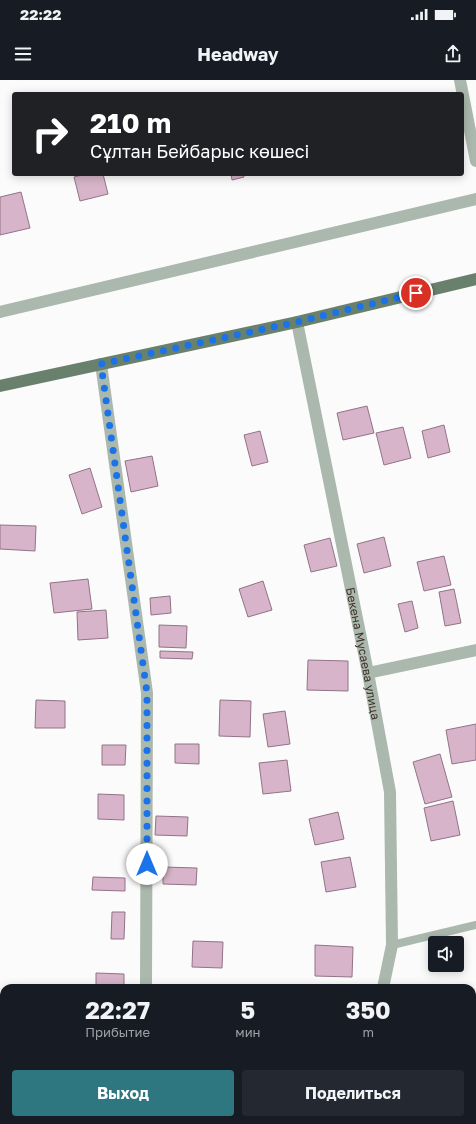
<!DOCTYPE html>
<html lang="ru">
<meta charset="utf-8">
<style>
body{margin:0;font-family:"Golos Text",sans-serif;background:#242831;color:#f1f3f6;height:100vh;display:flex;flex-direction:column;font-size:15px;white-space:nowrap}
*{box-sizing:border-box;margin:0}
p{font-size:13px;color:#9ea1a6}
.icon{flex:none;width:22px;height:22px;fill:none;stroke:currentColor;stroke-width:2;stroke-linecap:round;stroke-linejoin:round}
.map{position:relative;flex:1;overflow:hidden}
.side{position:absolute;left:0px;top:904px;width:476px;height:140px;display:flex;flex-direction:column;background:#171b24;border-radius:12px 12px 0 0;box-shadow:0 2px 10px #0003}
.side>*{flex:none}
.hud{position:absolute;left:12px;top:12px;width:452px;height:84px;border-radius:4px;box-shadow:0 2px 10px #0003;background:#202124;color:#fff;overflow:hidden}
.buttons{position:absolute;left:428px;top:856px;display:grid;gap:8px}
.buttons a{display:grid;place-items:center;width:36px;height:36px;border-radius:4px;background:#171b24;box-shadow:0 2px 10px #0003;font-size:20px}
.pin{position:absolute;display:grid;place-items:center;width:34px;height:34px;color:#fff;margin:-17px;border:2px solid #fff;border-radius:50%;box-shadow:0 1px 4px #0007}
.me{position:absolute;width:44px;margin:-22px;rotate:0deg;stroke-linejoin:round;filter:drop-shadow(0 0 3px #0008)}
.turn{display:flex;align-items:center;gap:14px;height:84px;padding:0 12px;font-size:18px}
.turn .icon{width:52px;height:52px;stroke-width:2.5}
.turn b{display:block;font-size:28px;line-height:34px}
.eta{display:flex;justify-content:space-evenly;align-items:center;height:68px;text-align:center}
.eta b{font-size:24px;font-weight:700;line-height:28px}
.action{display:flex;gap:8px;margin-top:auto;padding:8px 12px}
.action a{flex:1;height:46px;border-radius:4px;background:#2f7780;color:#fff;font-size:16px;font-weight:700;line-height:46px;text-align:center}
.action a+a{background:#242831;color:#f1f3f6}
.status{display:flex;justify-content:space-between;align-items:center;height:28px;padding:0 20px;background:#171b24;direction:ltr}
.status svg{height:11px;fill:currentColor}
header{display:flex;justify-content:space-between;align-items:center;height:52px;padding:0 12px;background:#171b24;font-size:18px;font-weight:700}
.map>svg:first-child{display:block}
</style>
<div class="status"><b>22:22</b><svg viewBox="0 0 49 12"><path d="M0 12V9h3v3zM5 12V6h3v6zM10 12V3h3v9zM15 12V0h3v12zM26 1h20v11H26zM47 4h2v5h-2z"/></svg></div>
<header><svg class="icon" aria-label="menu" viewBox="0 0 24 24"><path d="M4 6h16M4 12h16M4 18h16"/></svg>Headway<svg class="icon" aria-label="share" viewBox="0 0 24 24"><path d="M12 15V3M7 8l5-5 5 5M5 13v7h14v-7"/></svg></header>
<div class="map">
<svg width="476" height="1044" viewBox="0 0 476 1044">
<rect width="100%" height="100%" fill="#fbfbfb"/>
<path fill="#d7b4c9" stroke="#927386" d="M86 94H103L108 114 80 121 74 97Z
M231 94H243L244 97 232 100Z
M21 112 30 148 0 155V117Z
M367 326 374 353 343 360 337 333Z
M444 345 450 372 428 378 422 351Z
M403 347 411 378 384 385 376 353Z
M260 351 268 382 252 386 244 355Z
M152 376 158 406 131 412 125 381Z
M90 388 102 427 82 434 69 395Z
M0 445 36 446 35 471 0 469Z
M384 457 391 486 364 493 357 464Z
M330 458 337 486 311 492 304 465Z
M444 476 451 505 424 511 417 482Z
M88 499 92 529 54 533 50 503Z
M263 501 272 530 248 537 239 509Z
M454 509 461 543 445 546 439 512Z
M170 516 171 533 151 535 150 518Z
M412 521 418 548 405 552 398 524Z
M106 530 108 558 78 560 77 532Z
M159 545 187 546 186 568 159 567Z
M160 571 193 572 192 579 160 578Z
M308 580 348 581V611L307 610Z
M36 620 65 621V648H35Z
M220 620 251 621 250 657 219 656Z
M285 631 290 664 268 667 263 634Z
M476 644V680L452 684 446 650Z
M175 664H199V684L175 683Z
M102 665H126L125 685H102Z
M440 674 452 717 425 724 413 682Z
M287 680 291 711 263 714 259 683Z
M98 714 124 715V740L98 739Z
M453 721 460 755 431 761 424 728Z
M338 732 344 759 315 765 309 739Z
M156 736 188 737 187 756 155 755Z
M350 777 356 807 326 812 321 782Z
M163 787 197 788 196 805 163 804Z
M93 797 125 798V811L92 810Z
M112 832H125L124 859H111Z
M193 861 223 862 222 888 192 887Z
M315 865 353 867 352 897 315 896Z
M96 893 124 894V908L96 907Z"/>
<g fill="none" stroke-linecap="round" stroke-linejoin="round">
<path stroke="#abb8ad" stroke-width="8" d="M392 865 476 845"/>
<g stroke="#abb8ad" stroke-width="12">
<path d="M460 0 476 81"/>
<path d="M0 232 476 119"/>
<path id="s1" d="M297 242 368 593 390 712 392 865 383 908"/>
<path d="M101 284 147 613 146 908"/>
<path d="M368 593 476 570"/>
<path d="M145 1044V1040"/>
<path d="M371 1044 372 1040"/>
</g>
<path stroke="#69806c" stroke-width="12" d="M0 306 297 242 476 199"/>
</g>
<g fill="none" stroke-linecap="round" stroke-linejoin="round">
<path stroke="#1a73e8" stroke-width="7" stroke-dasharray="0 12.6" d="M147 784V613L101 284 297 242 416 213"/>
</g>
<g text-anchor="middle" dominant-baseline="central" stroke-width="3" stroke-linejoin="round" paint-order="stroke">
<g font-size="12" fill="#42332d" stroke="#fff">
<text stroke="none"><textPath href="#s1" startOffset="338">Бекена Мусаева улица</textPath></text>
</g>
</g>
</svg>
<div class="buttons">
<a><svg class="icon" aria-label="sound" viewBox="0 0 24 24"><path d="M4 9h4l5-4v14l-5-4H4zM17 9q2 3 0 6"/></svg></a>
</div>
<div class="pin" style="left:416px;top:213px;background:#d93025"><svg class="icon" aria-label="arrive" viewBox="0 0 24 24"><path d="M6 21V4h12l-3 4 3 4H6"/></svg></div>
<svg class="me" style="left:147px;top:784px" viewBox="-20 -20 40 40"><circle r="19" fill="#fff"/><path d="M0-13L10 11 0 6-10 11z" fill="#1a73e8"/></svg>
<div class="hud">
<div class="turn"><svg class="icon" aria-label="right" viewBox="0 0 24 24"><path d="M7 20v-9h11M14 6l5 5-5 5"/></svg><div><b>210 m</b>Сұлтан Бейбарыс көшесі</div></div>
</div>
<section class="side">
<div class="eta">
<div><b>22:27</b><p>Прибытие</p></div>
<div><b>5</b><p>мин</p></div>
<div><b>350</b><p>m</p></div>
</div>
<div class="action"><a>Выход</a><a>Поделиться</a></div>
</section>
</div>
